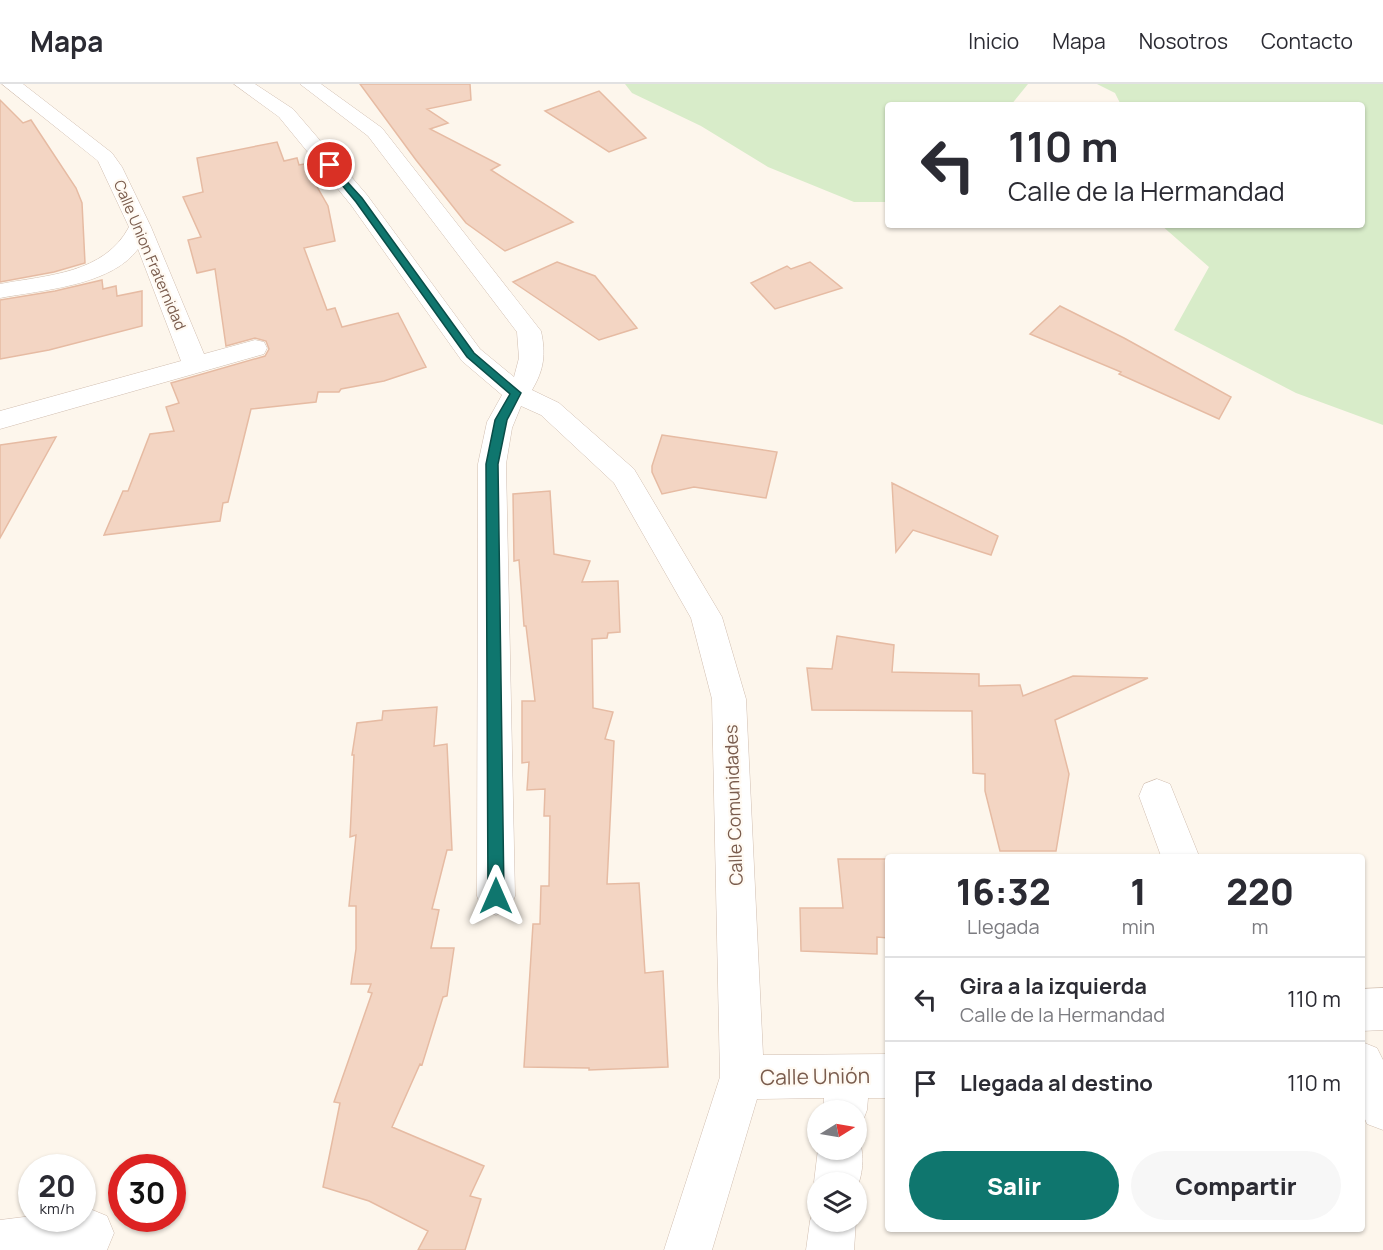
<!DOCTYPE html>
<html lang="es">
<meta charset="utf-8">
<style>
body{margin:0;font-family:Manrope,sans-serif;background:#f7f7f7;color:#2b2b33;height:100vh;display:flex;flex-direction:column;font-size:22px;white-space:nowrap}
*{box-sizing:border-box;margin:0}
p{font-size:20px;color:#7c7c81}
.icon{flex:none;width:33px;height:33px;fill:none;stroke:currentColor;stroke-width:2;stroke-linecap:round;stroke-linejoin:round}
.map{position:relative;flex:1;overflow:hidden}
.drawer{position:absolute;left:885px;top:770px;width:480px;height:378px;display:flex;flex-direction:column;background:#fff;border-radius:6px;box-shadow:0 2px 4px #0004}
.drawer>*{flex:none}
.hud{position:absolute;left:885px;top:18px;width:480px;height:126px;border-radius:6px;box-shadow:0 2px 4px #0004;background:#fff;color:#2b2b33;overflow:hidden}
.needle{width:39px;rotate:79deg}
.buttons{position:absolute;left:807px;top:1016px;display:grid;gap:12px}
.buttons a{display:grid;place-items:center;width:60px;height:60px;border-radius:50%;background:#fff;box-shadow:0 2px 4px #0004;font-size:30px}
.speed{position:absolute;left:18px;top:1070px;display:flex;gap:12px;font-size:30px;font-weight:700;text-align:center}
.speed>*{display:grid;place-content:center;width:78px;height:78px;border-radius:50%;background:#fff;box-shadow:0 2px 4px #0004;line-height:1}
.speed small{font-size:15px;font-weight:400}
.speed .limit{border:9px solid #d22;background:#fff;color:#111}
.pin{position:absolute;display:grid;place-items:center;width:51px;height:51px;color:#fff;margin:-26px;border:3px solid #fff;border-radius:50%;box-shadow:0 2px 6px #0007}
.me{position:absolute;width:66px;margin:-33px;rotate:0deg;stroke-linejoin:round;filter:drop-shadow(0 0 4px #0008)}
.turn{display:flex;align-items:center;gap:21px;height:126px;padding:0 24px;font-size:27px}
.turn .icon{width:78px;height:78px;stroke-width:2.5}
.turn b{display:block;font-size:42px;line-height:51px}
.eta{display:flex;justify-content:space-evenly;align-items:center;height:102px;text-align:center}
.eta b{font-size:36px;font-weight:800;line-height:42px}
.primary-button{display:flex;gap:12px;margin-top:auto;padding:12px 24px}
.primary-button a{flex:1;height:69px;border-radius:36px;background:#0f766e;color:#fff;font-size:24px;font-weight:800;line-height:69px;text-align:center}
.primary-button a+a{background:#f7f7f7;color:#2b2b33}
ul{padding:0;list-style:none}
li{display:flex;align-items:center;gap:18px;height:84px;padding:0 24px;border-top:2px solid #e1e1e2}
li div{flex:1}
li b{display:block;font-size:22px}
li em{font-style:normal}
header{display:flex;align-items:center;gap:36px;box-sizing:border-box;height:84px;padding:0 30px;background:#fff;border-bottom:2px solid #e1e1e2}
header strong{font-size:28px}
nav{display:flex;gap:33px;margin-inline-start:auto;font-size:21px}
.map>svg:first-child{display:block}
</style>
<header>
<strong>Mapa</strong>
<nav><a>Inicio</a><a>Mapa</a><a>Nosotros</a><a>Contacto</a></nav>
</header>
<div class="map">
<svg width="1383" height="1166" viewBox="0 0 1383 1166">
<rect width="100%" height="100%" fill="#fdf6ec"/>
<path fill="#d8ecc9" d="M625 0H1028L1011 21H888V118H854L768 83 701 42 632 9Z
M1097 0H1383V341L1296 309 1174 246 1209 183 1161 141H1362V21H1121L1115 9Z"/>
<path fill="#f3d5c3" stroke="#e6bba3" stroke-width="1.5" d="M360 0H470L471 16 427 25 448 39 430 45 500 81 491 86 573 138 505 167 466 139 416 76Z
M599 7 646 54 609 68 545 27Z
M0 16 23 39 31 36 76 104 82 119 85 179 54 188 0 198Z
M277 58 284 77 297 74 299 81 304 80 328 122 335 157 304 164 327 226 335 224 342 243 398 229 426 283 384 297 341 305 339 308H318L316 318 251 325 228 418 223 419 220 437 104 451 123 407H128L150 350 174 347 166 323 179 319 171 299 265 272 269 265 266 257 255 254 226 262 215 185 197 189 188 156 201 153 183 113 203 108 197 74Z
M557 178 595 192 637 244 599 256 513 198Z
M810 178 842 204 775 225 751 199 787 182 791 185Z
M102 196 103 205 116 202 117 212 142 207V242L49 266 0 275V216L55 207Z
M1060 222 1124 254 1231 313 1219 335 1119 290 1121 288 1030 250Z
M662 351 777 368 766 414 694 403 662 410 652 388V382Z
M56 353 0 454V361Z
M892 399 998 452 991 471 913 446 896 468Z
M550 407 554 470 590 477 582 498 618 497 620 548 608 549 607 554 592 555 593 624 613 628 605 655 614 657 607 800 639 799 645 889 663 887 668 983 589 986V984L524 983 533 840H540L541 802H549L550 732H544L545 705 527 706 529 678 522 679V617H535L526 542H524L519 476 514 477 513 410Z
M837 552 894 561 892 588 979 590V602L1020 601 1023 612 1073 592 1148 594 1055 636 1069 690 1056 767H1000L985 707V690L973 689 972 627 812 626 807 584 832 585Z
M437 623 434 662 447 660 452 766H447L432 825 439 826 431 864H454L447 912 443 913 422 981 420 980 392 1043 484 1082 470 1112 481 1115 465 1166H418L428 1147 369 1117 323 1103 340 1019 334 1018 372 909 368 908 371 900H351L356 865V822H349L356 751 350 753 354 671H352L357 639 382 636 383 627Z
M838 775H888V854L877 853V870L801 867 800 824H843Z"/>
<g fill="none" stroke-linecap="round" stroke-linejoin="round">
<defs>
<path id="street" d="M2 0H23L112 69 122 83 151 143 204 270 255 256 264 258 267 264 264 270 0 345V327L181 277 138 165C111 202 42 206 0 214V200C47 191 104 190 129 143L98 77Z
M234 0H255L293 25 367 111 480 265 514 293 519 274 517 248 368 52 300 0H321L382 44 541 247C546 270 544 286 532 306L559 319 634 385 722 533 746 615 763 971 888 970V1014H868L867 1026 861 1042 856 1043V1026H823L824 1014 757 1015 712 1166H664L720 993 712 615 691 534 614 399 541 331 521 322 512 344 506 380 515 812 510 825 496 831 482 825 477 812 478 380 487 338 502 311 462 277 351 121 279 33Z
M1157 695 1170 700 1199 772H1161L1139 712 1144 700Z
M1383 904V946L1362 947V905Z
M1362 958 1377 964 1383 976V1046L1367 1040 1362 1028Z
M857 1049C865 1068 864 1088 856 1106V1098H818V1106L814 1098 818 1065H856Z
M816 1120 818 1137H856L854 1166H806L810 1137Z
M90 1125 107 1132 114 1149 107 1166H0V1136L32 1132 82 1134V1126Z"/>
</defs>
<use href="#street" stroke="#d1beb0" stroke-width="1"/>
<use href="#street" fill="#fff" fill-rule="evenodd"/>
</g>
<path fill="#0f766e" stroke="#0a4d48" stroke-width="1.5" d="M330 79 362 114 474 269 521 309 507 336 498 380 504 812 502 818 496 820 490 818 488 812 486 380 495 336 510 310 467 273 356 118 327 83 326 81Z"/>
<g text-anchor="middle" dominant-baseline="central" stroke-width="4.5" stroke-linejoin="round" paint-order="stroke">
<g font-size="15" fill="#7a5c4d" stroke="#fffaf3">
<text transform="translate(150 171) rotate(67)">Calle Union Fraternidad</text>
</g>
<g font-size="18" fill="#7a5c4d" stroke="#fffaf3">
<text transform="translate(733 721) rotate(-92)">Calle Comunidades</text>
</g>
<g font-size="21" fill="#7a5c4d" stroke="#fffaf3">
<text transform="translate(815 992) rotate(-1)">Calle Unión</text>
</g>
</g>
</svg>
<div class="buttons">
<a><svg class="needle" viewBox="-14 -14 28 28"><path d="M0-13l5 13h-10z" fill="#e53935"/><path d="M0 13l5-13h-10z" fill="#7c7c81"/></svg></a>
<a><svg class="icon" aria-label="layers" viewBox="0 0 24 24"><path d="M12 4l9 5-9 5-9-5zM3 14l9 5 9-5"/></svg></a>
</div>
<div class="speed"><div>20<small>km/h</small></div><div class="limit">30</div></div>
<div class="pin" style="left:330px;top:81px;background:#d93025"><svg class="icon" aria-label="arrive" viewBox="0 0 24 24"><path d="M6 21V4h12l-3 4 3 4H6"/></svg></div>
<svg class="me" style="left:496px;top:812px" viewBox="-20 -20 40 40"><path d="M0-17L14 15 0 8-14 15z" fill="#0f766e" stroke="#fff" stroke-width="4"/></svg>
<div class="hud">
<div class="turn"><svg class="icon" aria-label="left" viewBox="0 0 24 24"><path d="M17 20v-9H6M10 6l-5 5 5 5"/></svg><div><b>110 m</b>Calle de la Hermandad</div></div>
</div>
<section class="drawer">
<div class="eta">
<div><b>16:32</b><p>Llegada</p></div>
<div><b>1</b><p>min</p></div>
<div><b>220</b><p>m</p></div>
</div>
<ul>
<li><svg class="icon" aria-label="left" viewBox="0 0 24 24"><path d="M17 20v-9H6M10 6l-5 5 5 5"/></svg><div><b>Gira a la izquierda</b><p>Calle de la Hermandad</p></div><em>110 m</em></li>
<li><svg class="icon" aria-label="arrive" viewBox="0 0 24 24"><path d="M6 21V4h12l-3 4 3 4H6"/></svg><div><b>Llegada al destino</b></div><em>110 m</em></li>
</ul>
<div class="primary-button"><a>Salir</a><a>Compartir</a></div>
</section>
</div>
